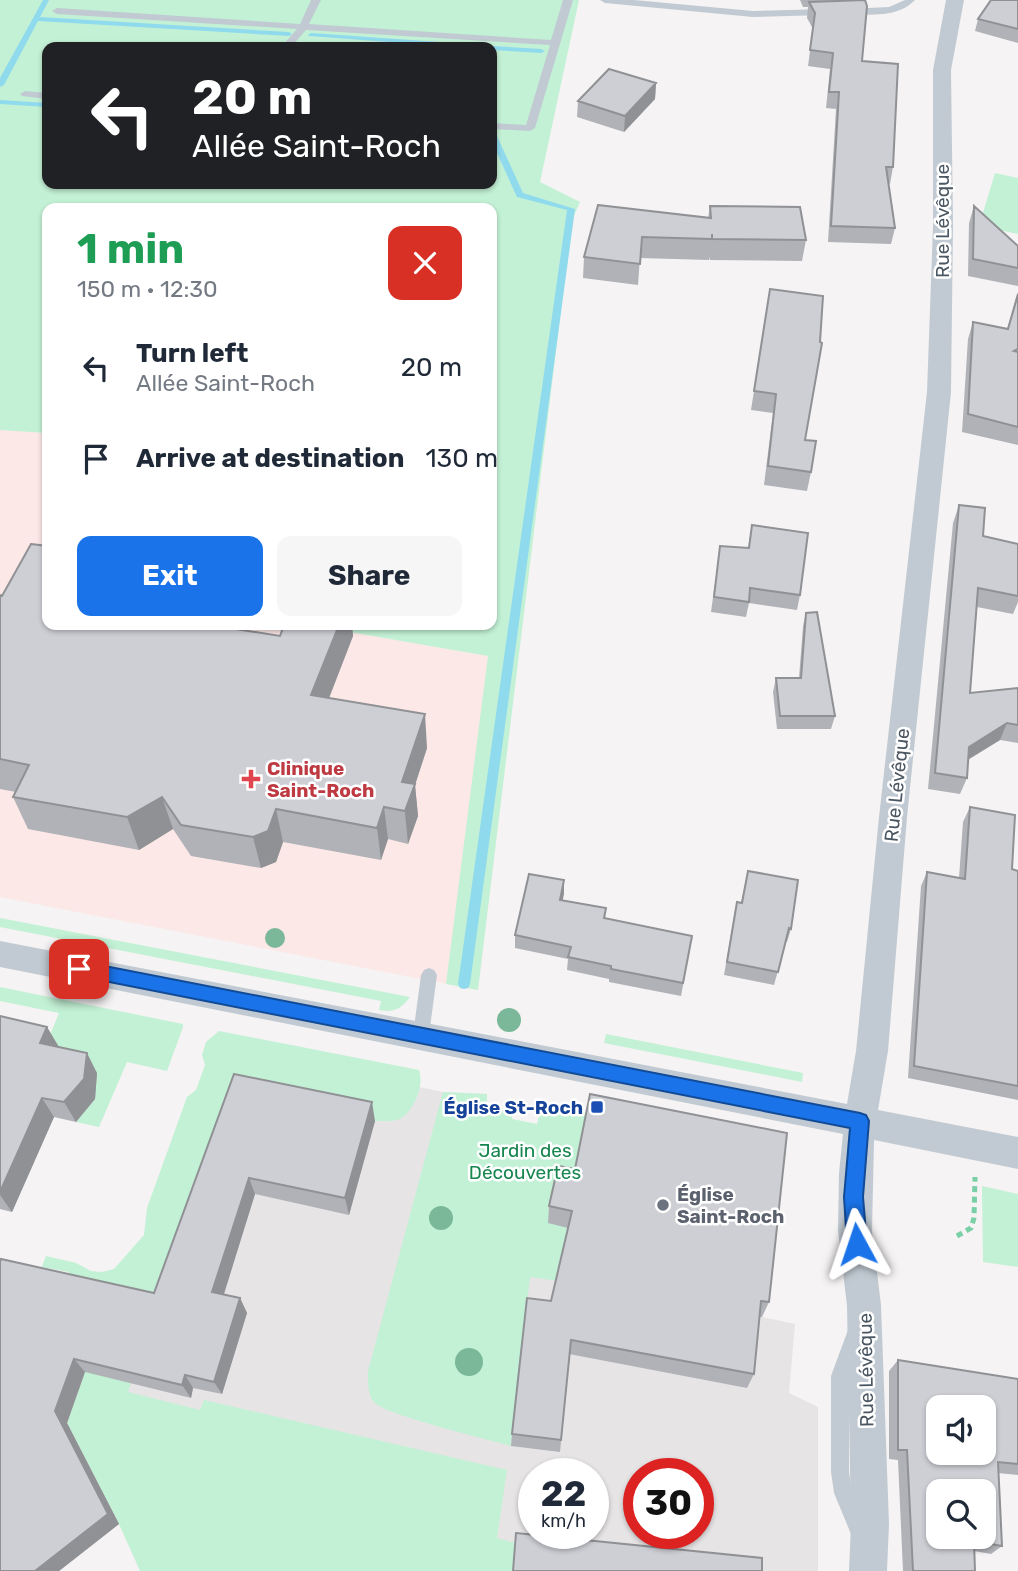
<!DOCTYPE html>
<meta charset="utf-8">
<style>
body{margin:0;font-family:Rubik,sans-serif;background:#f6f6f7;color:#1f2937;height:100vh;display:flex;flex-direction:column;font-size:26px;white-space:nowrap}
*{box-sizing:border-box;margin:0}
p{font-size:23px;color:#747a83}
.icon{flex:none;width:38px;height:38px;fill:none;stroke:currentColor;stroke-width:2;stroke-linecap:round;stroke-linejoin:round}
.map{position:relative;flex:1;overflow:hidden}
.drawer{position:absolute;left:42px;top:203px;width:455px;height:427px;display:flex;flex-direction:column;background:#fff;border-radius:14px;box-shadow:0 2px 5px #0004}
.drawer>*{flex:none}
.guide{position:absolute;left:42px;top:42px;width:455px;height:147px;border-radius:14px;box-shadow:0 2px 5px #0004;background:#202124;color:#fff;overflow:hidden}
.controls{position:absolute;left:926px;top:1395px;display:grid;gap:14px}
.controls a{display:grid;place-items:center;width:70px;height:70px;border-radius:14px;background:#fff;box-shadow:0 2px 5px #0004;font-size:35px}
.speed{position:absolute;left:518px;top:1458px;display:flex;gap:14px;font-size:35px;font-weight:700;text-align:center}
.speed>*{display:grid;place-content:center;width:91px;height:91px;border-radius:50%;background:#fff;box-shadow:0 2px 5px #0004;line-height:1}
.speed small{font-size:18px;font-weight:400}
.speed .limit{border:10px solid #d22;background:#fff;color:#111}
.pin{position:absolute;display:grid;place-items:center;width:60px;height:60px;color:#fff;margin:-30px;border-radius:14px;box-shadow:0 4px 10px #0006}
.me{position:absolute;width:77px;margin:-38px;rotate:355deg;stroke-linejoin:round;filter:drop-shadow(0 0 5px #0008)}
.turn{display:flex;align-items:center;gap:24px;height:147px;padding:0 35px;font-size:32px}
.turn .icon{width:91px;height:91px;stroke-width:2.5}
.turn b{display:block;font-size:49px;line-height:60px}
.round{display:grid;place-items:center;flex:none;width:74px;height:74px;border-radius:14px;background:#f6f6f7}
.headline{display:flex;align-items:center;justify-content:space-between;height:119px;padding:0 35px}
h1{font-size:42px;font-weight:700;line-height:52px;color:#1e9e55}
.primary-button{display:flex;gap:14px;margin-top:auto;padding:14px 35px}
.primary-button a{flex:1;height:80px;border-radius:14px;background:#1a73e8;color:#fff;font-size:28px;font-weight:700;line-height:80px;text-align:center}
.primary-button a+a{background:#f6f6f7;color:#1f2937}
ul{padding:0;list-style:none}
li{display:flex;align-items:center;gap:21px;height:91px;padding:0 35px}
li div{flex:1}
li b{display:block;font-size:26px}
li em{font-style:normal}
.map>svg:first-child{display:block}
</style>
<div class="map">
<svg width="1018" height="1571" viewBox="0 0 1018 1571">
<rect width="100%" height="100%" fill="#f5f3f3"/>
<path fill="#e6e4e5" fill-rule="evenodd" d="M223 1046 443 1092 487 1094 482 1269 612 1285 795 1324 789 1393 818 1407V1571H475L93 1419ZM534 1474H593V1533H534ZM639 1474H698V1533H639Z"/>
<path fill="#fce8e6" d="M0 430 47 433V625H309L517 661 478 990 0 897Z"/>
<path fill="#c3f1d5" fill-rule="evenodd" d="M0 0H579L540 182 580 202 572 220 478 990 446 984 488 656 309 625H492V208H47V433L0 430ZM47 47H492V184H47Z
M995 173 1018 178V234L979 226Z
M0 918 410 997C401 1009 394 1013 379 1010L381 1001 0 927Z
M0 987 183 1024V1027L167 1071 127 1062 99 1127 76 1122 95 1099 46 1045 59 1013 0 1001Z
M219 1031 419 1070C424 1084 416 1107 403 1117 396 1122 384 1121 375 1121L196 1192 128 1392 200 1410 204 1400 507 1470 497 1538 516 1543 514 1571H140L119 1524 67 1423 111 1296 65 1286 69 1272 42 1267 46 1256 76 1263 91 1271 102 1272 114 1269 144 1235 147 1208 187 1097 196 1090 205 1065 202 1055 206 1042Z
M606 1034 803 1073 802 1082 604 1043Z
M443 1092 487 1094V1105L513 1111 512 1119 537 1124 542 1104 588 1113 573 1187 548 1222 570 1228 559 1281 530 1277 511 1446C487 1439 389 1416 375 1403 367 1395 368 1381 368 1371Z
M982 1186 1018 1194V1267L983 1262Z"/>
<g fill="none" stroke-linecap="round" stroke-linejoin="round">
<path fill="#90daee" fill-rule="evenodd" d="M43 0H49L40 17 289 32 292 34 289 36 38 21 4 85 0 87V78Z
M311 33 483 45 487 47H456L309 36 308 35Z
M492 46 541 49 545 51 541 53 492 50V47H489Z
M0 100 47 103V107L0 104Z
M492 132 496 134 523 193 575 209 470 984 468 988 464 989 460 988 458 984 567 210 517 197 492 142Z"/>
<path stroke="#7ad0a6" stroke-width="5" stroke-dasharray="6 4.5" stroke-linecap="butt" d="M957 1236 971 1228 974 1218 975 1177"/>
<path fill="#c1cad2" fill-rule="evenodd" d="M311 0H321L309 24 551 40 563 0H573L535 128 530 131 492 129V123L526 125 550 45 306 30 291 47H281L297 29 57 14 52 11 57 8 300 24Z
M600 0H634L753 11 825 9 830 12 825 15 753 17 605 3Z
M905 0H915C898 18 871 14 848 15L843 12 848 9 889 7Z
M25 91 47 93V99L22 96 20 94Z
M429 968 434 970 437 975 429 1035 427 1040 421 1042 415 1040 413 1035 421 975 424 970Z
M854 1327 860 1330 863 1336 849 1376V1472L852 1492 867 1527 865 1534 858 1536 851 1534 834 1493 831 1472V1376L848 1330Z"/>
<path fill="#c1cad2" fill-rule="evenodd" d="M946 0H964L951 70 953 226 951 392 907 817 888 1051 878 1110 1018 1137V1169L874 1140 872 1231 881 1305 889 1524 887 1571H849L851 1524 847 1305 838 1231 839 1173 843 1134 0 967V941L847 1104 856 1051 879 817 927 392 933 226V70Z"/>
</g>
<g fill="#7bb799">
<circle cx="275" cy="938" r="10"/>
<circle cx="509" cy="1020" r="12"/>
<circle cx="441" cy="1218" r="12"/>
<circle cx="469" cy="1362" r="14"/>
</g>
<path fill="#b0b2b7" d="M800 0H859L862 61 893 167 890 184 888 183 895 228 891 244 828 242 836 109 826 108 830 69 808 66 813 29 807 18 808 7H803Z
M1018 0V43L975 31 978 19Z
M656 83 655 99 624 132 577 117 578 101Z
M598 205 708 218 710 206 806 240 802 261 710 260 709 257V260L640 258 638 285 583 278 584 257Z
M974 206 1018 246V286L968 276 969 223Z
M770 289 805 440 811 472 807 491 764 485 773 413 751 410Z
M1018 292V445L962 432 968 339 973 322 1007 329Z
M959 505 983 536 1018 544V602L1013 614 977 607 970 693 1018 688V743L1000 740 968 760 967 778 960 794 928 789 953 523Z
M752 525 800 595 797 610 749 603 746 617 711 612 720 546 748 548Z
M0 595 215 625 280 636 284 625H352L353 636 329 698 427 748 415 785 418 816 408 844 388 839 381 860 283 842 276 862 261 868 191 856 173 829 139 850 28 829 13 797 16 792 0 789Z
M806 613 835 716 831 729H777L773 692 776 678H799L803 626Z
M970 807 1012 869 1018 871V1100L908 1078 921 886 927 872 959 878 963 822Z
M748 871 791 929 787 942H786L774 985 724 975 734 916 737 902 741 903Z
M564 880 562 900 606 908 605 919 692 936 681 996 609 982V979L567 970 568 959 515 948V935Z
M0 1016 47 1027 58 1047 97 1073 95 1099 76 1122 54 1117 12 1212 0 1209Z
M234 1074 375 1121 349 1215 255 1194 223 1295 240 1298 247 1313 222 1394 193 1388 191 1398 85 1372 67 1423 119 1524 59 1571 0 1262 154 1293Z
M558 1166 769 1302 762 1317H759L754 1374 747 1388 569 1354 560 1452 511 1446 512 1434 551 1301 568 1228 548 1223 549 1206Z
M898 1360 1018 1379V1475L998 1473 1002 1546 991 1554 974 1551 975 1571H903L898 1460 889 1459V1371Z"/>
<path fill="#909195" d="M656 83 655 99 624 132 625 116Z
M339 625H352L353 636 317 729 311 695Z
M425 714 427 748 415 785 418 816 408 844 402 782Z
M1007 723 1000 740 962 763 969 747Z
M162 797 173 829 139 850 127 817Z
M384 807 388 839 381 860 377 828Z
M276 809 283 842 276 862 261 868 253 837Z
M564 880V894L560 913V900Z
M47 1027 59 1047 40 1043Z
M87 1053 97 1073 95 1099 76 1122 64 1102Z
M42 1098 54 1117 12 1212 0 1195V1192Z
M372 1102 375 1121 349 1215 345 1198Z
M249 1178 255 1194 220 1307 212 1292Z
M240 1298 247 1313 222 1394 214 1382Z
M74 1359 85 1372 67 1423 119 1524 59 1571H35L55 1411Z
M185 1375 193 1388 191 1398 182 1385Z"/>
<path fill="#cdcfd5" stroke="#909195" stroke-width="2" fill-rule="evenodd" d="M865 0 867 6 862 61 898 64 893 167H886L895 228 831 226 839 92H829L833 53 810 50 815 13 809 2Z
M991 0H1018V29L978 19Z
M609 69 656 83 625 116 578 101Z
M598 205 711 218 710 206 800 207 806 240 712 239V234V239L642 237 640 264 584 257Z
M974 206 1018 246V268L973 259Z
M770 289 823 296 820 342 822 343 805 440 816 441 811 472 768 466 776 394 754 391Z
M1018 294V349L1014 351 1018 352V427L968 414 973 322 1008 329Z
M959 505 985 508 983 536 1018 544V596L978 588 970 693 1018 688V725L1007 723 969 747 967 778 935 773Z
M752 525 808 533 800 595 750 588 749 602 714 597 720 546 749 548Z
M31 544 47 546V625H211L280 636 284 625H339L311 695 425 714 402 782 415 784 405 811 384 807 377 828 276 809 268 831 253 837 181 825 162 797 127 817 13 797 29 765 0 759V595L2 596Z
M817 612 835 716H780L776 678H801L806 613Z
M970 807 1015 815 1012 869 1018 871V1086L914 1066 927 872 965 879Z
M748 871 798 880 791 929 789 928 778 972 727 962 737 902 742 903Z
M529 874 564 880 560 900 606 908 604 918 692 936 683 983 611 969V966L568 957 571 947 515 935Z
M0 1016 47 1027 40 1043 87 1053 84 1079 64 1102 42 1098 0 1192Z
M234 1074 372 1102 345 1198 249 1178 212 1292 240 1298 214 1382 185 1375 182 1385 74 1359 55 1411 108 1514 35 1571H0V1262L1 1259 154 1293Z
M590 1094 787 1133 769 1302 761 1301 754 1374 571 1340 561 1440 512 1434 527 1298 551 1301 572 1211 549 1206 558 1166 575 1169Z
M898 1360 1018 1379V1464L998 1462 1002 1546 974 1541 975 1571H913L907 1450H898ZM938 1407H984V1452H938ZM938 1491H984V1536H938Z
M516 1533 762 1558V1571H513Z"/>
<path fill="#1a73e8" stroke="#114b97" stroke-width="2" d="M79 961 860 1113 866 1115 869 1121 863 1197 867 1244 864 1251 857 1254 850 1251 847 1244 844 1197 850 1128 79 976 73 974 70 969 73 963Z"/>
<path fill="#e0444e" stroke="#fff" stroke-width="2.5" d="M247.5 768.5h7v7h7v7h-7v7h-7v-7h-7v-7h7z"/>
<rect fill="#1a4fb4" stroke="#fff" stroke-width="2.5" x="590" y="1100" width="14" height="14" rx="3.5"/>
<circle fill="#6b7280" stroke="#fff" stroke-width="2.5" cx="663" cy="1205" r="7"/>
<g text-anchor="middle" dominant-baseline="central" stroke-width="5" stroke-linejoin="round" paint-order="stroke">
<g font-size="19" fill="#4a5661" stroke="#fff">
<text transform="translate(942 221) rotate(-90)">Rue Lévêque</text>
<text transform="translate(897 785) rotate(-84)">Rue Lévêque</text>
<text transform="translate(866 1370) rotate(-91)">Rue Lévêque</text>
</g>
<g font-size="19" font-weight="bold" fill="#be3a42" stroke="#fff" text-anchor="start">
<text x="267" y="768">Clinique<tspan x="267" dy="22">Saint-Roch</tspan></text>
</g>
<g font-size="19" font-weight="bold" fill="#164399" stroke="#fff" text-anchor="end">
<text x="583" y="1107">Église St-Roch</text>
</g>
<g font-size="19" fill="#17864f" stroke="#fff">
<text x="525" y="1150">Jardin des<tspan x="525" dy="22">Découvertes</tspan></text>
</g>
<g font-size="19" font-weight="bold" fill="#5b616d" stroke="#fff" text-anchor="start">
<text x="677" y="1194">Église<tspan x="677" dy="22">Saint-Roch</tspan></text>
</g>
</g>
</svg>
<div class="controls">
<a><svg class="icon" aria-label="sound" viewBox="0 0 24 24"><path d="M4 9h4l5-4v14l-5-4H4zM17 9q2 3 0 6"/></svg></a>
<a><svg class="icon" aria-label="search" viewBox="0 0 24 24"><circle cx="10" cy="10" r="6"/><path d="M15 15l6 6"/></svg></a>
</div>
<div class="speed"><div>22<small>km/h</small></div><div class="limit">30</div></div>
<div class="pin" style="left:79px;top:969px;background:#d93025"><svg class="icon" aria-label="arrive" viewBox="0 0 24 24"><path d="M6 21V4h12l-3 4 3 4H6"/></svg></div>
<svg class="me" style="left:857px;top:1244px" viewBox="-20 -20 40 40"><path d="M0-17L14 15 0 8-14 15z" fill="#1a73e8" stroke="#fff" stroke-width="4"/></svg>
<div class="guide">
<div class="turn"><svg class="icon" aria-label="left" viewBox="0 0 24 24"><path d="M17 20v-9H6M10 6l-5 5 5 5"/></svg><div><b>20 m</b>Allée Saint-Roch</div></div>
</div>
<section class="drawer">
<div class="headline"><div><h1>1 min</h1><p>150 m · 12:30</p></div><a class="round" style="background:#d93025;color:#fff"><svg class="icon" aria-label="close" viewBox="0 0 24 24"><path d="M6 6l12 12M18 6L6 18"/></svg></a></div>
<ul>
<li><svg class="icon" aria-label="left" viewBox="0 0 24 24"><path d="M17 20v-9H6M10 6l-5 5 5 5"/></svg><div><b>Turn left</b><p>Allée Saint-Roch</p></div><em>20 m</em></li>
<li><svg class="icon" aria-label="arrive" viewBox="0 0 24 24"><path d="M6 21V4h12l-3 4 3 4H6"/></svg><div><b>Arrive at destination</b></div><em>130 m</em></li>
</ul>
<div class="primary-button"><a>Exit</a><a>Share</a></div>
</section>
</div>
